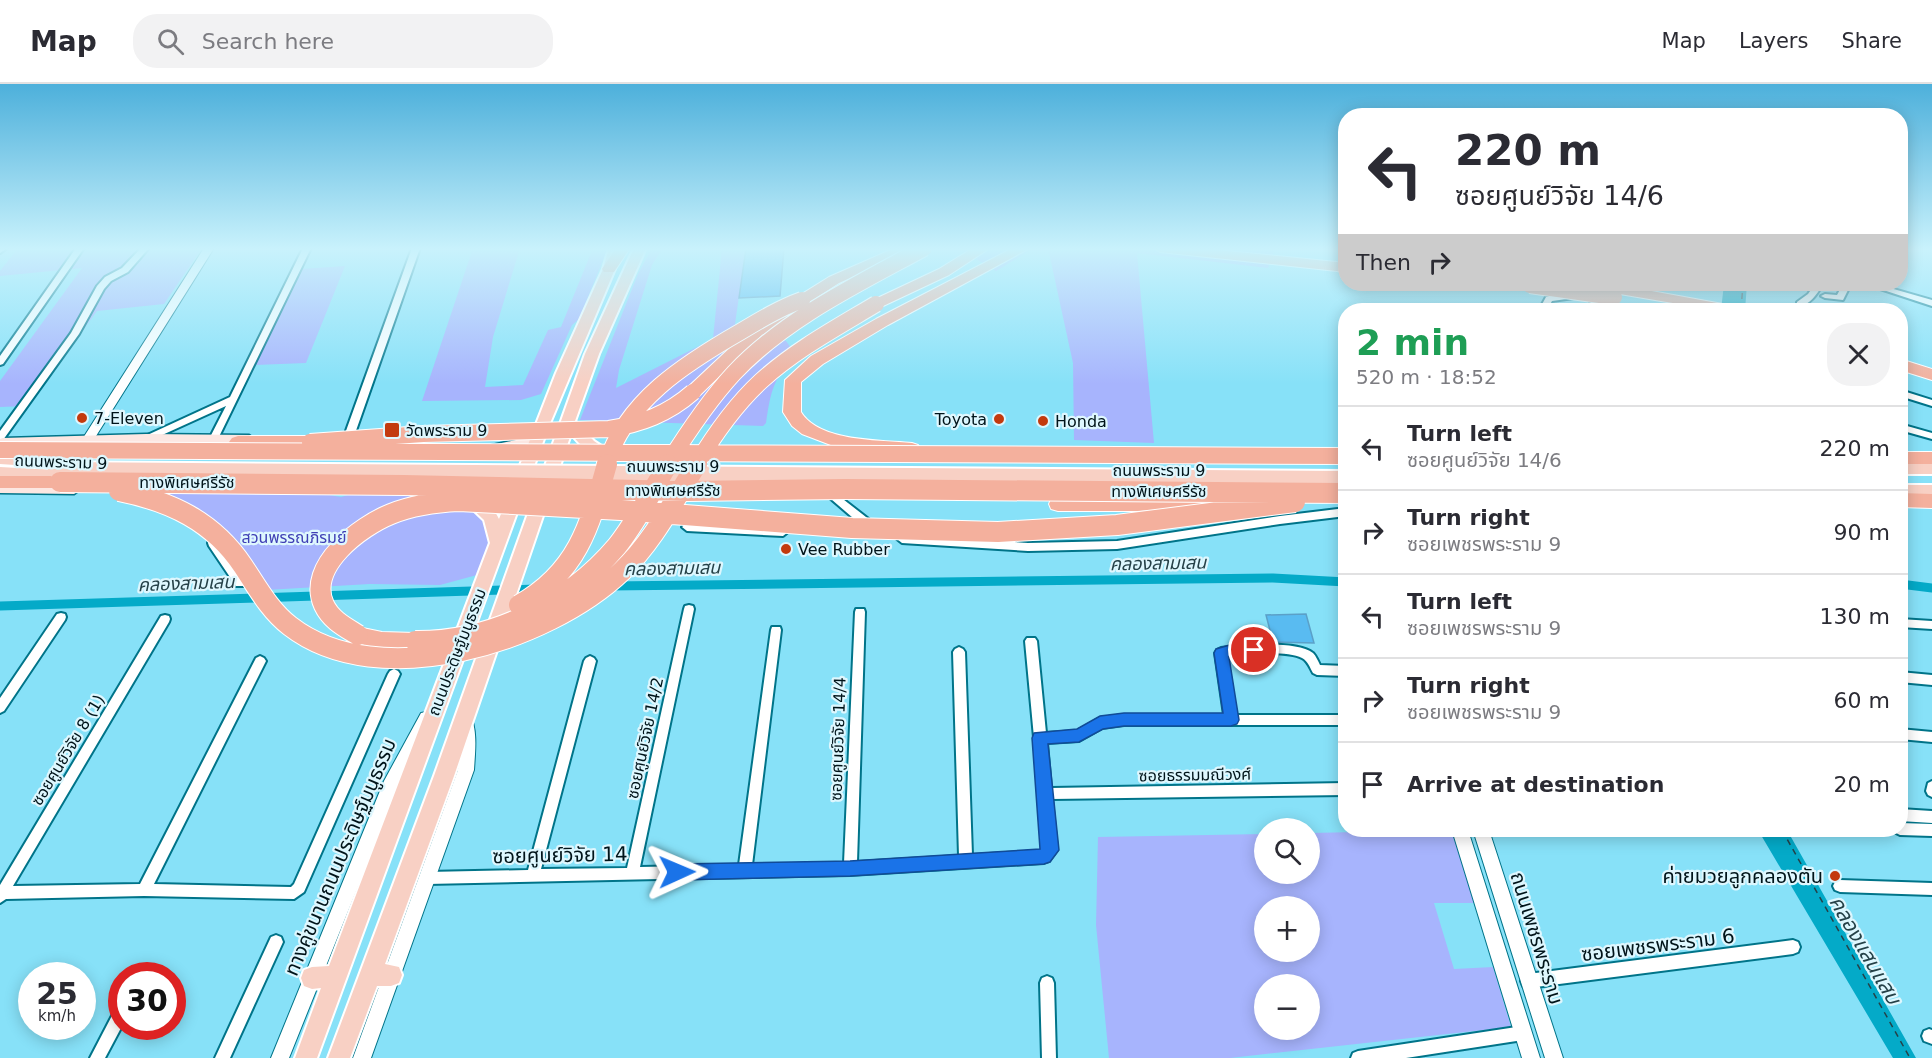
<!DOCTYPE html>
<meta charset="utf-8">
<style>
body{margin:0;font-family:"DejaVu Sans","Noto Sans Thai",sans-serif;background:#f2f2f3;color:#2b2b33;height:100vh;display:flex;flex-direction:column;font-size:22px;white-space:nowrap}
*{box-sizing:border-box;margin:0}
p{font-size:20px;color:#7c7c81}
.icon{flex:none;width:33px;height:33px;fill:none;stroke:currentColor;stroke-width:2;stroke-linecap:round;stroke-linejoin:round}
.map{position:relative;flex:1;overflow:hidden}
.sheet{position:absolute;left:1338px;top:219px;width:570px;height:534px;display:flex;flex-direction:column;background:#fff;border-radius:24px;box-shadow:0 3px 15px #0003}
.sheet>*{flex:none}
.hud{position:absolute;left:1338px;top:24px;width:570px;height:183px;border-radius:24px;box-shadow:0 3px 15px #0003;background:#fff;color:#2b2b33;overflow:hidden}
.tools{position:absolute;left:1254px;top:734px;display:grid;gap:12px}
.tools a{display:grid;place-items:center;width:66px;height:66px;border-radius:50%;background:#fff;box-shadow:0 3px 15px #0003;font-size:30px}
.speed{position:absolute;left:18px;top:878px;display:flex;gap:12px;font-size:30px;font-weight:700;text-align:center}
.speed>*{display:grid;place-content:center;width:78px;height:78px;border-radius:50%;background:#fff;box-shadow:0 3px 15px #0003;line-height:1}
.speed small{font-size:15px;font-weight:400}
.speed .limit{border:9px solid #d22;background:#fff;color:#111}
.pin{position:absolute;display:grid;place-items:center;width:51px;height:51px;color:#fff;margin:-26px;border:3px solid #fff;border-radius:50%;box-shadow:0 2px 6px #0007}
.me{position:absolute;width:66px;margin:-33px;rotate:89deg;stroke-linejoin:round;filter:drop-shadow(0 0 4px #0008)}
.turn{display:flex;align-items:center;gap:21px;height:126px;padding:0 18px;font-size:27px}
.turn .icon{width:78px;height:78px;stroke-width:2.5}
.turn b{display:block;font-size:42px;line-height:51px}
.then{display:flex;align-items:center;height:57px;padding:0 18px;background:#0003;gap:12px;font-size:22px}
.round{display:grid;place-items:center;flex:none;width:63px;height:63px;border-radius:24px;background:#f2f2f3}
.overview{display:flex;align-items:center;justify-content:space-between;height:102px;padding:0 18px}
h1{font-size:36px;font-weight:600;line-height:45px;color:#1e9e55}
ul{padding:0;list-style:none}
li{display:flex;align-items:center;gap:18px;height:84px;padding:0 18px;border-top:2px solid #e1e1e2}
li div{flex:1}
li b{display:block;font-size:22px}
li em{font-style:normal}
header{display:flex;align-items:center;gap:36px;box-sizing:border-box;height:84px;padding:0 30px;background:#fff;border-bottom:2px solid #e1e1e2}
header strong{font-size:28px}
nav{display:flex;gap:33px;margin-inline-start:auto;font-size:21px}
.search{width:420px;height:54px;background:#f2f2f3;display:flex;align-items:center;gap:15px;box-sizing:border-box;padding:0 21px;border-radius:24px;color:#7c7c81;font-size:22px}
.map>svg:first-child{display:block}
</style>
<header>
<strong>Map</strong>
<div class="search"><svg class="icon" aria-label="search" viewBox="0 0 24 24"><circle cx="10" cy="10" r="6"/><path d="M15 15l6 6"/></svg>Search here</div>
<nav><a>Map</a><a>Layers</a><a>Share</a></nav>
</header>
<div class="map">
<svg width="1932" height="974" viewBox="0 0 1932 974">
<rect width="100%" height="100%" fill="#87e1f8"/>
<path fill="#a7b4fd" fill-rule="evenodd" d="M18 164H202L164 220 97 227 27 322 0 323V297L82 184 0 192V187Z
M473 164H520L493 253 485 303 523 301 548 246 561 243 593 164H608L579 235 572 241 541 310 521 316 422 317Z
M652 164H663L652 181 619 286 616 304 713 255 722 164H746L735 240 786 257 796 271C773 295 771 306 766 339L763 342 580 336 638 190Z
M968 164H1034L996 187 963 167Z
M1048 164H1275L1268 184 1137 169 1154 359 1074 356 1073 279Z
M345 182 306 279 255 281 301 185Z
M148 403 323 410 341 413 348 411C381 411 482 402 489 446 492 460 482 478 477 491L440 501 370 500 266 506Z
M1454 746 1475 819H1434L1454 885 1493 883 1511 943 1230 974H1109L1096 841 1098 753 1264 750V789H1310V749ZM1264 822H1310V867H1264ZM1264 900H1310V945H1264Z"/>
<path fill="#04aac8" d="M1724 200H1747L1745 226H1721Z
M1758 746H1787L1916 974H1893Z"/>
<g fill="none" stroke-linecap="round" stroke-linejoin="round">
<path stroke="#04aac8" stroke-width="9" d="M1900 500 1932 504
M610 502 1273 494 1346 498
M0 522 536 505"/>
<path stroke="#254148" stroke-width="1.5" stroke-dasharray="6 5" stroke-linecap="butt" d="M1741 226 1743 200
M1782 746 1910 974"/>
</g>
<path fill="#59bbf1" stroke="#5ba0c8" stroke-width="1.5" d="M746 164H784L780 212 739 214Z
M1306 530 1314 559 1273 558 1266 531Z"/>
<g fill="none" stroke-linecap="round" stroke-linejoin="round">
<defs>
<path id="minor" d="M0 164H7L0 169Z
M76 164H84L3 280 0 281V272Z
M141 164H149L128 188 111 197 104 205 79 250 3 356 0 357V347L71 249 97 202 105 193 122 184Z
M303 164H311L213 365H207L205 363 226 322 149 357H143L141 355 143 353 230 313Z
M412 164H420L352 358 350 360H344L342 358Z
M1581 200H1589L1587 204 1593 213 1612 224 1613 226C1597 226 1587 217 1579 204Z
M1815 200H1823C1817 210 1810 222 1797 222V218L1808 210Z
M1843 200H1851L1843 216 1825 214 1821 212 1825 210 1837 211Z
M1865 200H1876L1932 216V222Z
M1571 210 1575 212 1574 214 1552 217 1547 226H1539L1546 213Z
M1900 306 1932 316V322L1900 312Z
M1900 340 1932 349V355L1900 346Z
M827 403 830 405 875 440 876 443 875 446H867L824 409 822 407 824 405Z
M1346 424V432L1280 440 1117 465 1028 467 902 459 897 455 902 451 1028 459 1117 457 1280 432Z
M687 439 783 444 788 448 783 452 687 447 682 443Z
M213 455 217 456 244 496 245 499 244 502H236L209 462 208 459 209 456Z
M689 521 693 522 694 525 640 783 739 781 771 546 772 543H780L781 546 752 781 844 779 855 528 856 525H864L865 528 857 778 959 772 953 568 955 565 959 563 963 565 965 568 972 771 1041 767 1044 764 1040 714 1038 710 1039 707 1025 557 1027 554H1035L1037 557 1046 649 1077 647 1100 634 1124 631H1224L1215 569 1217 566 1221 564C1242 561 1296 556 1313 569 1316 572 1318 577 1320 581L1346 582V592L1317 591 1313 589C1310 584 1308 577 1302 574 1287 566 1245 570 1227 572L1236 631H1346V641H1124L1102 644 1079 657 1047 659 1051 704 1346 699V711L1052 715 1057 766 1049 777 1044 779 850 791 427 800 422 798 420 794 422 790 427 788 528 786 584 577 586 574 590 572 594 574 596 577 541 785 627 784 684 525 685 522Z
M61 529 65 530 66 533 65 536 4 627 0 629V614L57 530Z
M165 531 169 532 170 535 169 538 13 802 140 800 256 574 260 572 264 574 266 577 154 800 291 803 294 800 388 590 390 587 394 585 398 587 400 590 304 808 294 815 144 812 6 815 0 819V801L161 532Z
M1900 535 1932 537V545L1900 543Z
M1900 588 1932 591V601L1900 598Z
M1900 645 1932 648V658L1900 655Z
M1932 697V713L1928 711 1926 707 1928 699Z
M1900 725 1932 727V739L1900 737Z
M1900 739 1932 740V752L1900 751 1896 749 1894 746H1900Z
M1840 796 1932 799V811L1840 808 1835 806 1833 802 1835 798Z
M276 851 281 853 283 858 230 974H215L271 853Z
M1793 856 1798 858 1800 863 1798 868 1793 870 1528 904 1523 902 1521 897 1523 892 1528 890Z
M1047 892 1052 894 1054 899 1056 974H1042L1040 899 1042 894Z
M122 920V942L105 974H90L117 922Z
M1523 942 1528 944 1530 949 1528 954 1523 956 1406 974H1351L1353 969 1358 967Z
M1929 945 1932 946V960L1924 957 1922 952 1924 947Z"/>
<path id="tertiary" d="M204 164H214L86 368H78L76 365 78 362Z
M426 628 431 629 434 634 399 700 289 974H271L384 697 421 629Z
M465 629 470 630C478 647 475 668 474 686L371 974H353L458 686 460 657 457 635 460 630Z
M1452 746H1468L1540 974H1522Z
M1473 746H1489L1563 974H1545Z"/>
<path id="secondary" d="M541 339 548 344 546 347C533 360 511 373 492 367L490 364 492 361 516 356Z
M146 350 249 351 256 356 249 361 146 360 0 363V355L3 354Z
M0 399 74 400 81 405 74 410 0 409Z"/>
<path id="primary" d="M609 164H621L615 185 548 344 317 974H295L321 904 312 905 304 902 301 894 304 886 312 883 329 882 490 459 484 436 463 416 465 412C481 407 493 423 499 435L556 289 603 185Z
M634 164H646L599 270 575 337 594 357 616 372 608 377C592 373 581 362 571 350L454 692 385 880 399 883 402 891 399 899 391 902H377L350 974H328L434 692 585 270Z
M0 370 60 374 68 379 60 384 0 380Z
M1900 380H1932V390H1900Z
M0 383 73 387 78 388 81 392 78 396 73 397 0 393Z
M1900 401H1932V413H1900Z"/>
<path id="motorway" d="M616 164H630L614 188H604L602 185Z
M895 164H913L911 167 839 199 808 219 802 228 762 251 699 312H687L685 308 687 304 750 245 791 222 797 213 829 193Z
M973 164H990L949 191 881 223 876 225 868 220 871 217 939 185Z
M1013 164H1030L888 241 823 280 801 298V328C819 358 881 356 912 359L918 361 921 365 918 369 912 371 836 363 802 350 792 342 783 328 785 296 811 272 876 235Z
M1153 164H1197L1346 179V188L1160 168Z
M1507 200H1537L1538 201C1531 208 1514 207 1507 200Z
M1613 200 1739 223 1742 226H1714L1608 208 1605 205 1608 202Z
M1900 275 1932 285V296L1900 286Z
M238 352H305L311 354 314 358 311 362 305 364H238L232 362 229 358 232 354Z
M1900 368H1932V380H1900Z
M0 392H60L66 393 69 398 66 403 60 404H0Z
M1232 408 1239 410 1241 415 1239 420 1232 422 1137 427H1058L1051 425 1049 420 1051 415 1058 413H1137Z
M1900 409 1932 410V424L1900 423Z
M358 543 382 548 415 549 422 551 425 557 422 563C401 570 372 564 351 557L348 551 351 545Z"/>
</defs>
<use href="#minor" stroke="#007489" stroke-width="4"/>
<use href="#tertiary" stroke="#007489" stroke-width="2"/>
<use href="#secondary" stroke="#007489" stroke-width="3"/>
<use href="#primary" stroke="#fff" stroke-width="4"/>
<use href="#motorway" stroke="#fff" stroke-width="2"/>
<use href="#minor" fill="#fff" fill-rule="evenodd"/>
<use href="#tertiary" fill="#fff" fill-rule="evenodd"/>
<use href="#secondary" fill="#fce7e2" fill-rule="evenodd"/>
<use href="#primary" fill="#f8d0c4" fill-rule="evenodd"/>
<use href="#motorway" fill="#f4b09d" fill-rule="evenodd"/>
<defs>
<path id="primary-bridge" d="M56 386 1346 395"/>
<path id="motorway-bridge-far1" d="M1530 201 1614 213
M310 358 423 350 609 345C641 340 668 330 693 308
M0 366 1346 372
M606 381C625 317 686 279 740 248 760 236 780 224 802 216
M667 381C687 349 708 317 734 289 786 234 858 200 924 164
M696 381C714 351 735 321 761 297 795 266 836 244 876 220"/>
<path id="motorway-bridge" d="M60 398 404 401 687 407 845 405 1346 409
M119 407C170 417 213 437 243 482 257 503 270 527 290 542 379 611 548 558 622 487 653 458 674 416 697 380
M519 521C578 488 590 441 607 380
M358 551C345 543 331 536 324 521 306 482 361 442 391 430 413 421 436 418 459 417L621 426 852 444 998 448 1117 441 1295 418
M415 557C491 558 568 520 617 462 637 437 652 407 668 380"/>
</defs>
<use href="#primary-bridge" stroke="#fff" stroke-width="20" stroke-linecap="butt"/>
<use href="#motorway-bridge-far1" stroke="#fff" stroke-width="18" stroke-linecap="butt"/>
<use href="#motorway-bridge" stroke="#fff" stroke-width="22" stroke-linecap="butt"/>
<use href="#primary-bridge" stroke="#f8d0c4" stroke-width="16"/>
<use href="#motorway-bridge-far1" stroke="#f4b09d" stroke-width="16"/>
<use href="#motorway-bridge" stroke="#f4b09d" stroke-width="20"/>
</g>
<linearGradient id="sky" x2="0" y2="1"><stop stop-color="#4db0db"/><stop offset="0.55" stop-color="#c9f2fc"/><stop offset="1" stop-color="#c9f2fc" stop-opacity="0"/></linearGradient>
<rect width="1932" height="300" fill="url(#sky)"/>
<path fill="#1a73e8" stroke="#114b97" stroke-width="1.5" d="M1233 560 1260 562 1262 566 1260 571 1229 573 1239 636 1237 640 1231 642H1124L1103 645 1079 658 1048 660 1059 766 1050 778 1044 780 850 792 677 796 671 794 669 788 671 783 677 780 850 777 1040 765 1032 654 1034 649 1077 645 1100 632 1124 629H1223L1214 569 1216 565Z"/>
<g fill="#c33a0e" stroke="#def7fe" stroke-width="2">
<circle cx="82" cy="334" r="6"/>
<circle cx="999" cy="335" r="6"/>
<circle cx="1043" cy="337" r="6"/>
<rect x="384" y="338" width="16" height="16" rx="3"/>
<circle cx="786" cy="465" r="6"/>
<circle cx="1835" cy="792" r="6"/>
</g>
<g text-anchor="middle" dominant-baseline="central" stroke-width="4.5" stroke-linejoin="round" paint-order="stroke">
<g font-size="16" fill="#00141a" stroke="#def7fe" text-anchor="start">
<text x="94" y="334">7-Eleven</text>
<text x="987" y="335" text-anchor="end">Toyota</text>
<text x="1055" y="337">Honda</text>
<text x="406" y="346">วัดพระราม 9</text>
<text x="798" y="465">Vee Rubber</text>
</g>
<g font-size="16" fill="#00141a" stroke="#def7fe">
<text transform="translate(61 378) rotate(2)">ถนนพระราม 9</text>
<text x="673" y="382">ถนนพระราม 9</text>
<text x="1159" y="386">ถนนพระราม 9</text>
<text x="187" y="398">ทางพิเศษศรีรัช</text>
<text x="673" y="406">ทางพิเศษศรีรัช</text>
<text x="1159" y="407">ทางพิเศษศรีรัช</text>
<text transform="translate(457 568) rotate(-69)">ถนนประดิษฐ์มนูธรรม</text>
<text transform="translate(645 654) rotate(-78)">ซอยศูนย์วิจัย 14/2</text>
<text transform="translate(838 655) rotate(-88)">ซอยศูนย์วิจัย 14/4</text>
<text transform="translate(68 666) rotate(-59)">ซอยศูนย์วิจัย 8 (1)</text>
<text transform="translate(1195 691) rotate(-1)">ซอยธรรมมณีวงศ์</text>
</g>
<g font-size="16" fill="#3f3fb5" stroke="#def7fe">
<text x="294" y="453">สวนพรรณภิรมย์</text>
</g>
<g font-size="18" font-style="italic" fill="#254148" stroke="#def7fe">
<text transform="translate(1158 479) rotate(-1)">คลองสามเสน</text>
<text transform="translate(672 484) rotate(-1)">คลองสามเสน</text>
<text transform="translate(186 499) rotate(-2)">คลองสามเสน</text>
</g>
<g font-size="20" fill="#00141a" stroke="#def7fe">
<text transform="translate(560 771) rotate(-1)">ซอยศูนย์วิจัย 14</text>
<text transform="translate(340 773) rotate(-67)">ทางคู่ขนานถนนประดิษฐ์มนูธรรม</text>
<text transform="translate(1537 854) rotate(73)">ถนนเพชรพระราม</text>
<text transform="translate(1658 861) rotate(-7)">ซอยเพชรพระราม 6</text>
</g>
<g font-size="20" fill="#00141a" stroke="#def7fe" text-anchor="end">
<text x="1823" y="792">ค่ายมวยลูกคลองตัน</text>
</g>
<g font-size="21" font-style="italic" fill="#254148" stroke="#def7fe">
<text transform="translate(1865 866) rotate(60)">คลองแสนแสบ</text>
</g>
</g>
</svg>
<div class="tools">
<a><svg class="icon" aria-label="search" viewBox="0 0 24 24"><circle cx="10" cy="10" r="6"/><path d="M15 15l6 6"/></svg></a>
<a>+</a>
<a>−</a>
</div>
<div class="speed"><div>25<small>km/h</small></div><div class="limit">30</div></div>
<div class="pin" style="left:1254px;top:566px;background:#d93025"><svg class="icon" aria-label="arrive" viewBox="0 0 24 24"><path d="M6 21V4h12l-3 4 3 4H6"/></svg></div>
<svg class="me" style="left:677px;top:788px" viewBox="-20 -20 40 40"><path d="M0-17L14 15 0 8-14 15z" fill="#1a73e8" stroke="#fff" stroke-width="4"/></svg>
<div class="hud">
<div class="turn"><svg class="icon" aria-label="left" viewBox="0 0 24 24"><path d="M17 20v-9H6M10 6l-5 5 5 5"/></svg><div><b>220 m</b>ซอยศูนย์วิจัย 14/6</div></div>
<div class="then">Then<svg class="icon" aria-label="right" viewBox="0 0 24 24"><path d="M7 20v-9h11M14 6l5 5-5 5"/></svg></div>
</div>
<section class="sheet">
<div class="overview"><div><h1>2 min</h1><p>520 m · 18:52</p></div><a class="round"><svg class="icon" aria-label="close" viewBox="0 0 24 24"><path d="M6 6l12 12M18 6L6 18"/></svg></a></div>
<ul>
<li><svg class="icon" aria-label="left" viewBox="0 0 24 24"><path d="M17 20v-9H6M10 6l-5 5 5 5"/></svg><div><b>Turn left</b><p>ซอยศูนย์วิจัย 14/6</p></div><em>220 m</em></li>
<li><svg class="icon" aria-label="right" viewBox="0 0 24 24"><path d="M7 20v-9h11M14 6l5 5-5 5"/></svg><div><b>Turn right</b><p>ซอยเพชรพระราม 9</p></div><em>90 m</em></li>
<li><svg class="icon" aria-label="left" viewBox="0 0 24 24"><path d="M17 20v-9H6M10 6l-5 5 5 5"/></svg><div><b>Turn left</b><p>ซอยเพชรพระราม 9</p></div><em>130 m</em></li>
<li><svg class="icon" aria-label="right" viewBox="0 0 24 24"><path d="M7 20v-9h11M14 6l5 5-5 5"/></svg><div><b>Turn right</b><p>ซอยเพชรพระราม 9</p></div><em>60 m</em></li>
<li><svg class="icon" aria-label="arrive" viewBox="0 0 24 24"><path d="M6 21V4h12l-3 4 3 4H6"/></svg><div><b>Arrive at destination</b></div><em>20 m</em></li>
</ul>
</section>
</div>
